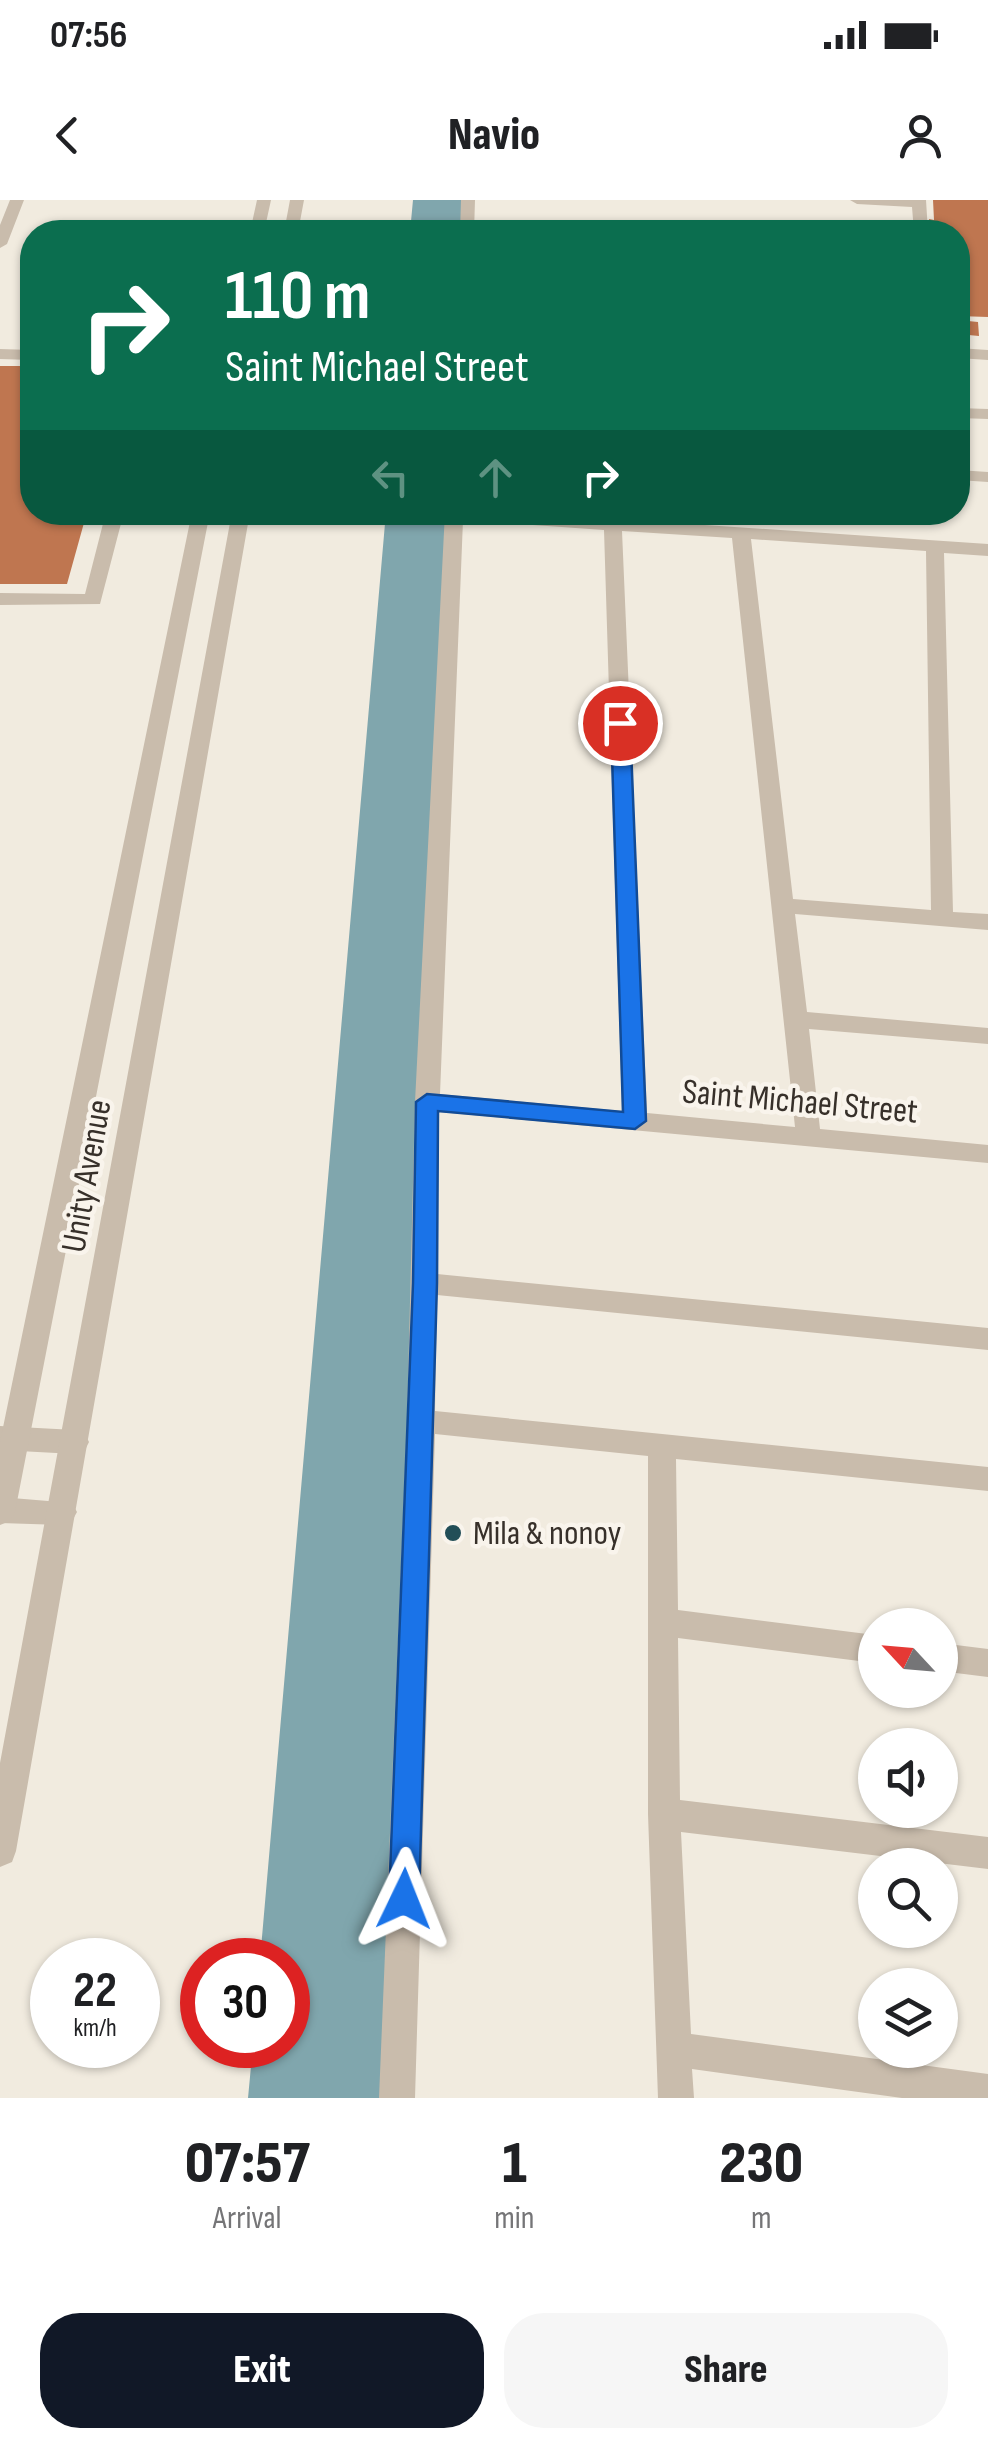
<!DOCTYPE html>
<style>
body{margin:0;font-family:"Sofia Sans Condensed",sans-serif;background:#f6f6f6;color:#202124;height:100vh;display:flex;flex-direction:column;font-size:38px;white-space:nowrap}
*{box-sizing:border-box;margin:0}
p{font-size:32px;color:#757577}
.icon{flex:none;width:55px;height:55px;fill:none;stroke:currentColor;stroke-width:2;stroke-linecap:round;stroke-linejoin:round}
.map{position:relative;height:1898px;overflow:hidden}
.sheet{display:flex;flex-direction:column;background:#fff;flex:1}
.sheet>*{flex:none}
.top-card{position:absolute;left:20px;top:20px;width:950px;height:305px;border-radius:40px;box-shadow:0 2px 8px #0004;background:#0b6e4f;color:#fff;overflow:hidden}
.needle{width:65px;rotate:296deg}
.tools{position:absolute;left:858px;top:1408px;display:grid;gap:20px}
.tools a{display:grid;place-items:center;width:100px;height:100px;border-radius:50%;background:#fff;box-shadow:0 2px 8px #0004;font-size:50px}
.speed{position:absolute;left:30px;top:1738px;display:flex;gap:20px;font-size:50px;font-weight:700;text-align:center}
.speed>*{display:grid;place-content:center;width:130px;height:130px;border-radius:50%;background:#fff;box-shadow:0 2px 8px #0004;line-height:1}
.speed small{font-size:25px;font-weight:400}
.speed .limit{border:15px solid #d22;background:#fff;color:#111}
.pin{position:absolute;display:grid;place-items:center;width:85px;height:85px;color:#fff;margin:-42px;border:5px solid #fff;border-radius:50%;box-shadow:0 2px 10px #0007}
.me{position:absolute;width:110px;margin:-55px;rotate:2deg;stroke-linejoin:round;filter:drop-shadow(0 0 8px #0008)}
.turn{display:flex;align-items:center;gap:35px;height:210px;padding:0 40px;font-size:45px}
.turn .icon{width:130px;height:130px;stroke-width:2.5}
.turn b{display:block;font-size:70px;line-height:85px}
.lanes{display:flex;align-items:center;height:95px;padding:0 40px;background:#0003;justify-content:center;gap:50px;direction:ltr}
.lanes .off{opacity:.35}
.eta{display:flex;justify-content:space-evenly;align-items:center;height:170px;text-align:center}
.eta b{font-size:60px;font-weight:800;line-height:70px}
.primary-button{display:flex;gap:20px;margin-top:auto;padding:20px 40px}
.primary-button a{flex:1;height:115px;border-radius:40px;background:#111827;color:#fff;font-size:40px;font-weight:800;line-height:115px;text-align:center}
.primary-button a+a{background:#f6f6f6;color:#202124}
.status{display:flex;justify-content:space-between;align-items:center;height:70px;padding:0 50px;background:#fff;direction:ltr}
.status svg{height:28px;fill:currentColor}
header{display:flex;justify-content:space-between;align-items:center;height:130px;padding:0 40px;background:#fff;font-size:45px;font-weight:800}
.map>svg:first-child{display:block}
</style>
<div class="status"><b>07:56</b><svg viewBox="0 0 49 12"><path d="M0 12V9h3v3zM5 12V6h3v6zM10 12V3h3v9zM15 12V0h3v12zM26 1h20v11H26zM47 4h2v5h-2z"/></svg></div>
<header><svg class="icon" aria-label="back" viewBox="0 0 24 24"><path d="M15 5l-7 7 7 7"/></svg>Navio<svg class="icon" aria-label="person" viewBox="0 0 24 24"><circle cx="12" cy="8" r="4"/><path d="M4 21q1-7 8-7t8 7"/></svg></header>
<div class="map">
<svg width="988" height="1898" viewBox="0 0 988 1898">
<rect width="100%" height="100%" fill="#f1ebdf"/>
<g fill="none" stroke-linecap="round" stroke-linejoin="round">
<path fill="#80a6ad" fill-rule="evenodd" d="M413 0H467L464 32H410Z
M386 312H452L380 1898H248L253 1845H288V1760H260Z"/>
</g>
<path fill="#bf7650" d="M933 0H988V117L958 116V32H930L929 19 934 20Z
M958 120 978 122 979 136 958 134Z
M0 166H32V312H87L67 384H0Z"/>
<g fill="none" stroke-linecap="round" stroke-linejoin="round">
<path fill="#c9bcac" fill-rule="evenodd" d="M10 0H24L7 44 0 48V25Z
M850 0H926L928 32H914L912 7 857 4Z
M462 20 680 28 687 32 467 27 460 23Z
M958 148 988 150V160L958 158Z
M0 149 32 150V160L0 159Z
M106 312H124L100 404 0 405V393L85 394Z
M0 1226 75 1230 85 1234 89 1242 85 1250 75 1254 0 1250Z
M0 1297 72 1303 77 1312 72 1321 62 1325 0 1323Z"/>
<path fill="#c9bcac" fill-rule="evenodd" d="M461 0H475L474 32H460Z
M958 208 988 209V219L958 218Z
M958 270 988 272V282L958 280Z
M445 312H512L988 344V356L944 353 953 712 988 714V730L795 714 807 812 988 828V844L809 829 820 929 988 945V963L439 912 437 1074 988 1128V1150L437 1095 435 1211 988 1267V1291L676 1259 678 1410 875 1435V1463L678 1438 680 1600 988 1637V1669L681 1632 691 1834 988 1874V1898H902L692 1869 694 1898H658L648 1614V1256L435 1234 415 1898H379L407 1221 415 902ZM463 320 604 330 622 911 440 894ZM622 331 732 338 795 927 647 913ZM751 339 926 351 931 710 793 699Z
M940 1443 988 1449V1477L940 1471Z"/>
<path fill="#c9bcac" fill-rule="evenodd" d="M257 0H271L264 32H250Z
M290 0H304L298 32H284Z
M192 312H210L15 1312 10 1321 0 1325V1242Z
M232 312H250L16 1651 12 1662 0 1667V1563Z"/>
</g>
<path fill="#1a73e8" stroke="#114b97" stroke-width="2.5" d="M620 518 630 523 646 921 635 929 438 911 437 1083 419 1699 415 1709 404 1714 394 1709 389 1699 413 1083 416 902 427 894 623 912 611 523Z"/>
<circle fill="#224e57" stroke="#f9f4ec" stroke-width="4" cx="453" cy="1333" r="10"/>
<g text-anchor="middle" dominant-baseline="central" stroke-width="9" stroke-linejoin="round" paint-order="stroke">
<g font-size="35" fill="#37302a" stroke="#f9f4ec">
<text transform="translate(800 902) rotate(5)">Saint Michael Street</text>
<text transform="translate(87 976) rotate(-80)">Unity Avenue</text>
</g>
<g font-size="35" fill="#37302a" stroke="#f9f4ec" text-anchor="start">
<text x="473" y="1333">Mila &amp; nonoy</text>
</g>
</g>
</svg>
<div class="tools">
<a><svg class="needle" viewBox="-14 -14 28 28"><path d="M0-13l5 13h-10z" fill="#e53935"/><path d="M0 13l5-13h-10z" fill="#757577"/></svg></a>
<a><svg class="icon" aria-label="sound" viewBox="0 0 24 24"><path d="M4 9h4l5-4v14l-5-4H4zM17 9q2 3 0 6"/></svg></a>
<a><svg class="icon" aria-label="search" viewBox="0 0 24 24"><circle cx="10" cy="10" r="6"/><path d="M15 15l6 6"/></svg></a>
<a><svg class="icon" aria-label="layers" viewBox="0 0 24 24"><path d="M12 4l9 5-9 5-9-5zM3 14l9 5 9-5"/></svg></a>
</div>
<div class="speed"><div>22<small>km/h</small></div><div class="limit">30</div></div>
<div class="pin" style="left:620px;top:523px;background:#d93025"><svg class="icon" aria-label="arrive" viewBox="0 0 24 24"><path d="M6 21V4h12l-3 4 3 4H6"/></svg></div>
<svg class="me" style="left:404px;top:1699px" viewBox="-20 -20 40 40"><path d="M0-17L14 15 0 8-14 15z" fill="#1a73e8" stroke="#fff" stroke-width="4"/></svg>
<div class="top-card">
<div class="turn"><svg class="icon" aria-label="right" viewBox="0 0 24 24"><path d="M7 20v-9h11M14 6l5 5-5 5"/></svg><div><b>110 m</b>Saint Michael Street</div></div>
<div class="lanes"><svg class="icon off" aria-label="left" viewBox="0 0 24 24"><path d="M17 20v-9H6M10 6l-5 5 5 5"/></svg><svg class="icon off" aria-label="ahead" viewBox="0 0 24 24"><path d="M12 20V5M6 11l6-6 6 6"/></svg><svg class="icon" aria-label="right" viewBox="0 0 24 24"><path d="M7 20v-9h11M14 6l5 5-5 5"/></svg></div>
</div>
</div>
<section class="sheet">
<div class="eta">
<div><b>07:57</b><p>Arrival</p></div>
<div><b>1</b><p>min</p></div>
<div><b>230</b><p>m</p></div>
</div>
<div class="primary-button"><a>Exit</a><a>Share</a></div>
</section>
